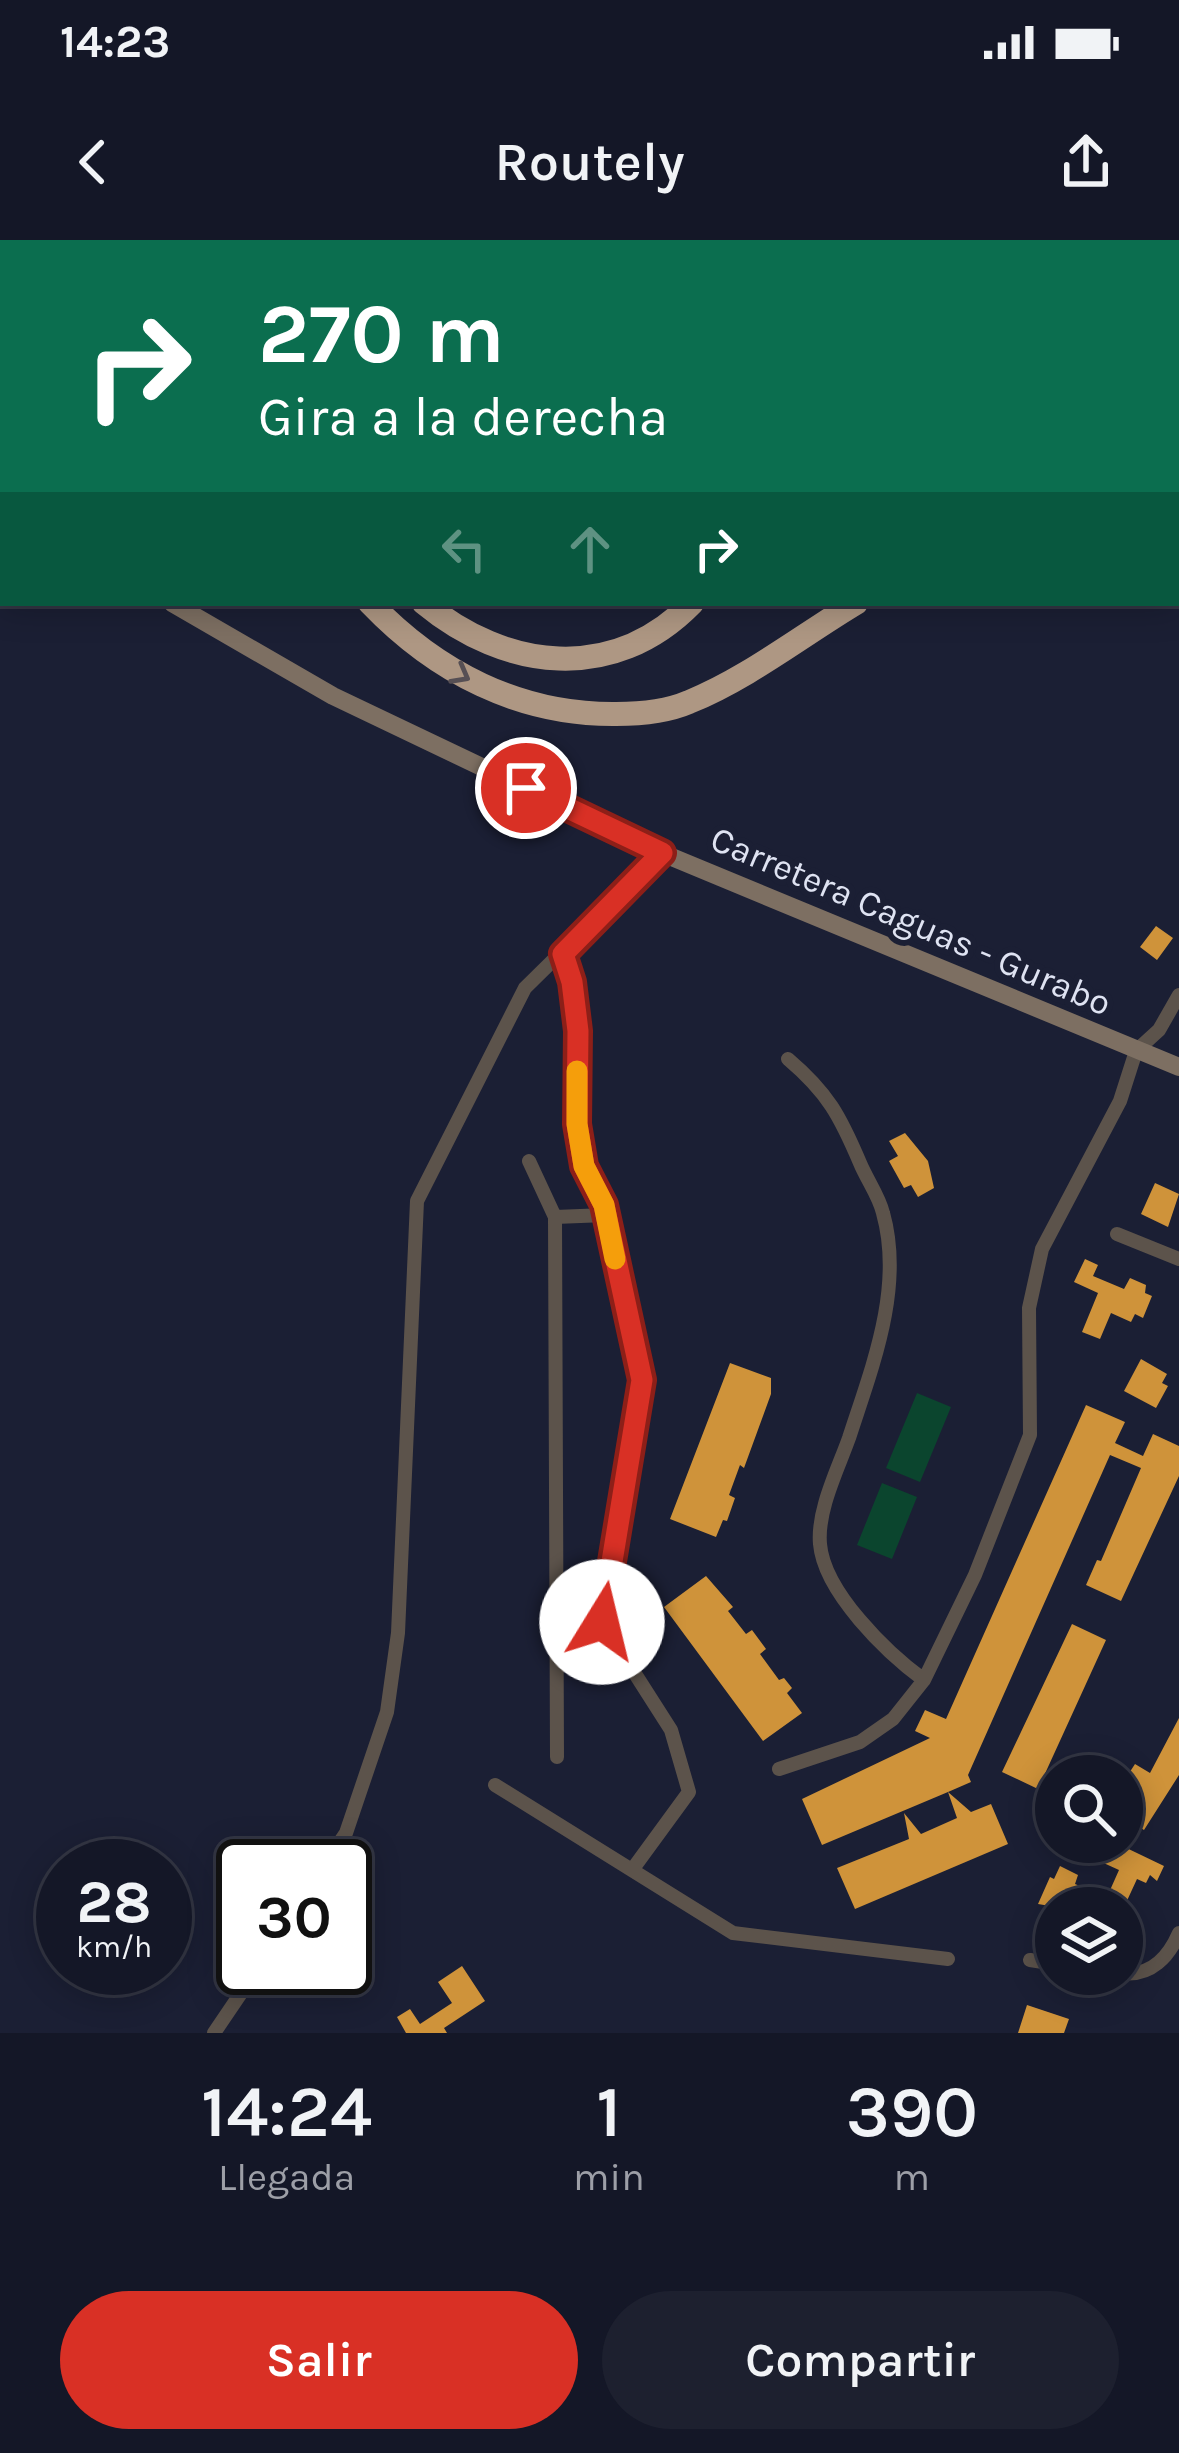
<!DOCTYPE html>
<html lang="es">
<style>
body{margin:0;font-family:Karla,sans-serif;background:#1d202f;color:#f1f3f6;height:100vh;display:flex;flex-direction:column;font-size:45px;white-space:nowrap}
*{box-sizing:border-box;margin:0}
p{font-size:39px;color:#9d9fa7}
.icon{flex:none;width:66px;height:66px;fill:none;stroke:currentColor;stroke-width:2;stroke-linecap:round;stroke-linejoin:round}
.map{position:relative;height:1793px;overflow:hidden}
.details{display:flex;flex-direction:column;background:#141727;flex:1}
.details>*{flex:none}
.guide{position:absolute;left:0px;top:0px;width:1179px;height:366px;box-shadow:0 6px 30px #0003,0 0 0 3px #333644;background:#0b6e4f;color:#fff;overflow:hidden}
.tools{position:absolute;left:1035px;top:1515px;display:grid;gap:24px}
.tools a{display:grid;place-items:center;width:108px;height:108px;border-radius:50%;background:#141727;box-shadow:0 6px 30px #0003,0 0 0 3px #333644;font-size:60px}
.speed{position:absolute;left:36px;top:1599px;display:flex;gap:24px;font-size:60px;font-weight:700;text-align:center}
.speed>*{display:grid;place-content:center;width:156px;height:156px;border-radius:50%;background:#141727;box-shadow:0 6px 30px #0003,0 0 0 3px #333644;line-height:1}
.speed small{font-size:30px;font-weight:400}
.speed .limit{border:6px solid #111;border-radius:18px;background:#fff;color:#111}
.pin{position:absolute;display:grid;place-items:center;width:102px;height:102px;color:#fff;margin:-51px;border:6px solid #fff;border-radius:50%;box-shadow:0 3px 12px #0007}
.me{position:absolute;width:132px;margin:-66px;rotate:9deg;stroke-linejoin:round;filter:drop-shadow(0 0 9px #0008)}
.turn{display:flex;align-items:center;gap:42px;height:252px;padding:0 60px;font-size:54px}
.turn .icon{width:156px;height:156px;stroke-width:2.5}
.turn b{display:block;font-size:84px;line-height:102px}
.lanes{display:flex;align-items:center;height:114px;padding:0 60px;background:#0003;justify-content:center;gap:60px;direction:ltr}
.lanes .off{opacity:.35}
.eta{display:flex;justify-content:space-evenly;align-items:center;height:204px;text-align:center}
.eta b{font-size:72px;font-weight:600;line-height:84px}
.cta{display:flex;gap:24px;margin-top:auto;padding:24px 60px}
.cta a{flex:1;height:138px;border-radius:72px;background:#d93025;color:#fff;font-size:48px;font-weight:600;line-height:138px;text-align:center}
.cta a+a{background:#1d202f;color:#f1f3f6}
.status{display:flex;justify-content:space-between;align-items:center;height:84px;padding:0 60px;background:#141727;direction:ltr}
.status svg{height:33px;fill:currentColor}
header{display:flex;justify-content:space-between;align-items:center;height:156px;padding:0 60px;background:#141727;font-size:54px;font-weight:600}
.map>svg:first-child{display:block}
</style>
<div class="status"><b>14:23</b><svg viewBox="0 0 49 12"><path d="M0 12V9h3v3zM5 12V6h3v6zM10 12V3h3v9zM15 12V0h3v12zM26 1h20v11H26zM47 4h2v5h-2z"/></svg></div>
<header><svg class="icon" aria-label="back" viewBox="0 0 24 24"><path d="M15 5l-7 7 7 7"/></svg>Routely<svg class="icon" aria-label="share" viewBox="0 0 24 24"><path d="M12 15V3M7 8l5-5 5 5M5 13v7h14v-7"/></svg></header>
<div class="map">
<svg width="1179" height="1793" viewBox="0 0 1179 1793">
<rect width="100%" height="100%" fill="#1b1f34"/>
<path fill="#0b452e" d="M917 1153 951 1167 920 1242 886 1228Z
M882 1243 917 1257 892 1319 857 1305Z"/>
<path fill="#026744" d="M816 0H1179V67L1176 68V3Z"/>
<path fill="#cf933a" d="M1156 686 1173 698 1157 720 1140 707Z
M905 893 928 921 934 948 918 957 911 945 904 948 889 921 898 916 889 901Z
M1155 943 1179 954 1168 987 1141 974Z
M1085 1019 1098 1025 1093 1036 1124 1049 1130 1038 1146 1045 1145 1053 1152 1056 1143 1078 1135 1074 1131 1082 1111 1073 1100 1099 1082 1092 1098 1053 1074 1042Z
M1141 1119 1167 1134 1162 1143 1168 1146 1156 1168 1124 1151Z
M730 1123 771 1138V1154L744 1228 740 1225 729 1255 735 1258 727 1281 723 1280 716 1297 670 1279Z
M1086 1165 1125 1182 1115 1203 1143 1216 1153 1194 1179 1206V1236L1121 1361 1086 1345 1097 1320 1101 1321 1141 1228 1110 1215 968 1535 971 1542 948 1552 971 1572 991 1564 1008 1604 855 1669 837 1628 909 1599 904 1573 921 1594 957 1578 948 1552 822 1605 802 1559 930 1498 915 1491 925 1470 946 1479Z
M706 1336 733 1367 728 1371 746 1394 752 1390 766 1409 760 1414 779 1440 784 1438 792 1448 787 1453 802 1473 763 1501 664 1367Z
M1072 1384 1106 1400 1038 1549 1002 1532Z
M1179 1478V1535L1144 1590 1122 1576V1544L1135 1524 1150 1533Z
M1105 1602H1114L1164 1626 1157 1641 1150 1635 1146 1643 1137 1639 1125 1665 1132 1668H1097L1067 1655 1062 1668 1038 1664 1050 1637 1054 1639 1060 1626 1078 1635 1075 1644 1107 1657 1119 1630 1097 1620Z
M462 1726 485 1761 444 1788 447 1793H406L397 1777 410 1769 420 1784 452 1763 438 1742Z
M1027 1765 1069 1779 1064 1793H1018Z"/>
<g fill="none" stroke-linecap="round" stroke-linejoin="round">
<path stroke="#5c534b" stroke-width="14" d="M563 714 572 742 578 791 577 884 584 926 604 965 642 1140 602 1382 671 1490 689 1552 632 1630
M788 819C828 853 840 876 860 923 867 940 879 956 883 973 904 1048 872 1127 849 1198 838 1229 817 1270 820 1304 824 1352 887 1413 924 1440
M529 921 555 977 557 1517
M555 977 606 975
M1117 994 1179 1019
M779 1529 860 1502 893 1479 924 1440 975 1335 1030 1195 1029 1068 1042 1009 1120 861 1136 811 1159 790 1179 755
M495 1545 733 1693 948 1719
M324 1626 346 1593 387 1472 398 1393 417 961 525 748 662 613
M1030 1720 1056 1724
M1122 1733C1151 1737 1169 1716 1179 1693
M214 1793 258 1728"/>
<path stroke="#7d6f62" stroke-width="18" d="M0 224 3 226
M172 363 333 456 662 613 1179 827"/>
<path stroke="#ae9783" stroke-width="24" d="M570 0 576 3
M628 0 634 3
M719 0 723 3
M273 3V0
M310 3 311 0
M1176 214 1179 215
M1176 248 1179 249
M1176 272 1179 273
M370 363C436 432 519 475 616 474 640 474 666 472 689 462 748 438 801 396 856 363
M424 363C505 430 613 444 692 363"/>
</g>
<defs><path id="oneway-chevron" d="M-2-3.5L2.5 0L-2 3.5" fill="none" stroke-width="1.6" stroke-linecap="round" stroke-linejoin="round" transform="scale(3)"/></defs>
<use stroke="#564f54" href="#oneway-chevron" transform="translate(461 435) rotate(29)"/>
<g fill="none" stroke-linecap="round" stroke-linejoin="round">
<defs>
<path id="route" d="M526 548 662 613 563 714 572 742 578 791 577 884 584 926 604 965 642 1140 602 1382"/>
</defs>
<use href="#route" stroke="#8d1f18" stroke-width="30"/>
<use href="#route" stroke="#d93025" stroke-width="21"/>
<path stroke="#f59e0b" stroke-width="21" d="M577 831V884L584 926 604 965 615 1019"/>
</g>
<g text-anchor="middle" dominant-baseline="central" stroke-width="12" stroke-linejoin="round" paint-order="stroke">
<g font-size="36" fill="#dfe3f2" stroke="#1b1f34">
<text transform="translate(911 681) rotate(23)">Carretera Caguas - Gurabo</text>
</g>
</g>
</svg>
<div class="tools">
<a><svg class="icon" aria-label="search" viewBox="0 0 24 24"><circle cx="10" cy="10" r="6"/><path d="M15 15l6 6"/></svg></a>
<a><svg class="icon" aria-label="layers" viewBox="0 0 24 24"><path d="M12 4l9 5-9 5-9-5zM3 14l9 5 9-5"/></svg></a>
</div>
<div class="speed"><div>28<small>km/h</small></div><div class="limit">30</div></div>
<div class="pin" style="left:526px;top:548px;background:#d93025"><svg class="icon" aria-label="arrive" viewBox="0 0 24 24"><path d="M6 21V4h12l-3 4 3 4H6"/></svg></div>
<svg class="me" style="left:602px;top:1382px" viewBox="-20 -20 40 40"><circle r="19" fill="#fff"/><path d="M0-13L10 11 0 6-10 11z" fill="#d93025"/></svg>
<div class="guide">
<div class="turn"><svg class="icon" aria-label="right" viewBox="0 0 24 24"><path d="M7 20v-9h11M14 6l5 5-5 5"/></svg><div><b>270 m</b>Gira a la derecha</div></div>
<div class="lanes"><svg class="icon off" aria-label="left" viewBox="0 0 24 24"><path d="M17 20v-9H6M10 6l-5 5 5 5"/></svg><svg class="icon off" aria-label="ahead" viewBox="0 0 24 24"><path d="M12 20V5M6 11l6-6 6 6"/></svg><svg class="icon" aria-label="right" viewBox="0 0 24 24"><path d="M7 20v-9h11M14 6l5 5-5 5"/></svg></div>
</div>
</div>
<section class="details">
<div class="eta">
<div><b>14:24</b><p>Llegada</p></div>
<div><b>1</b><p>min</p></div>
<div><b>390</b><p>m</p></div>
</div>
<div class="cta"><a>Salir</a><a>Compartir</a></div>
</section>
